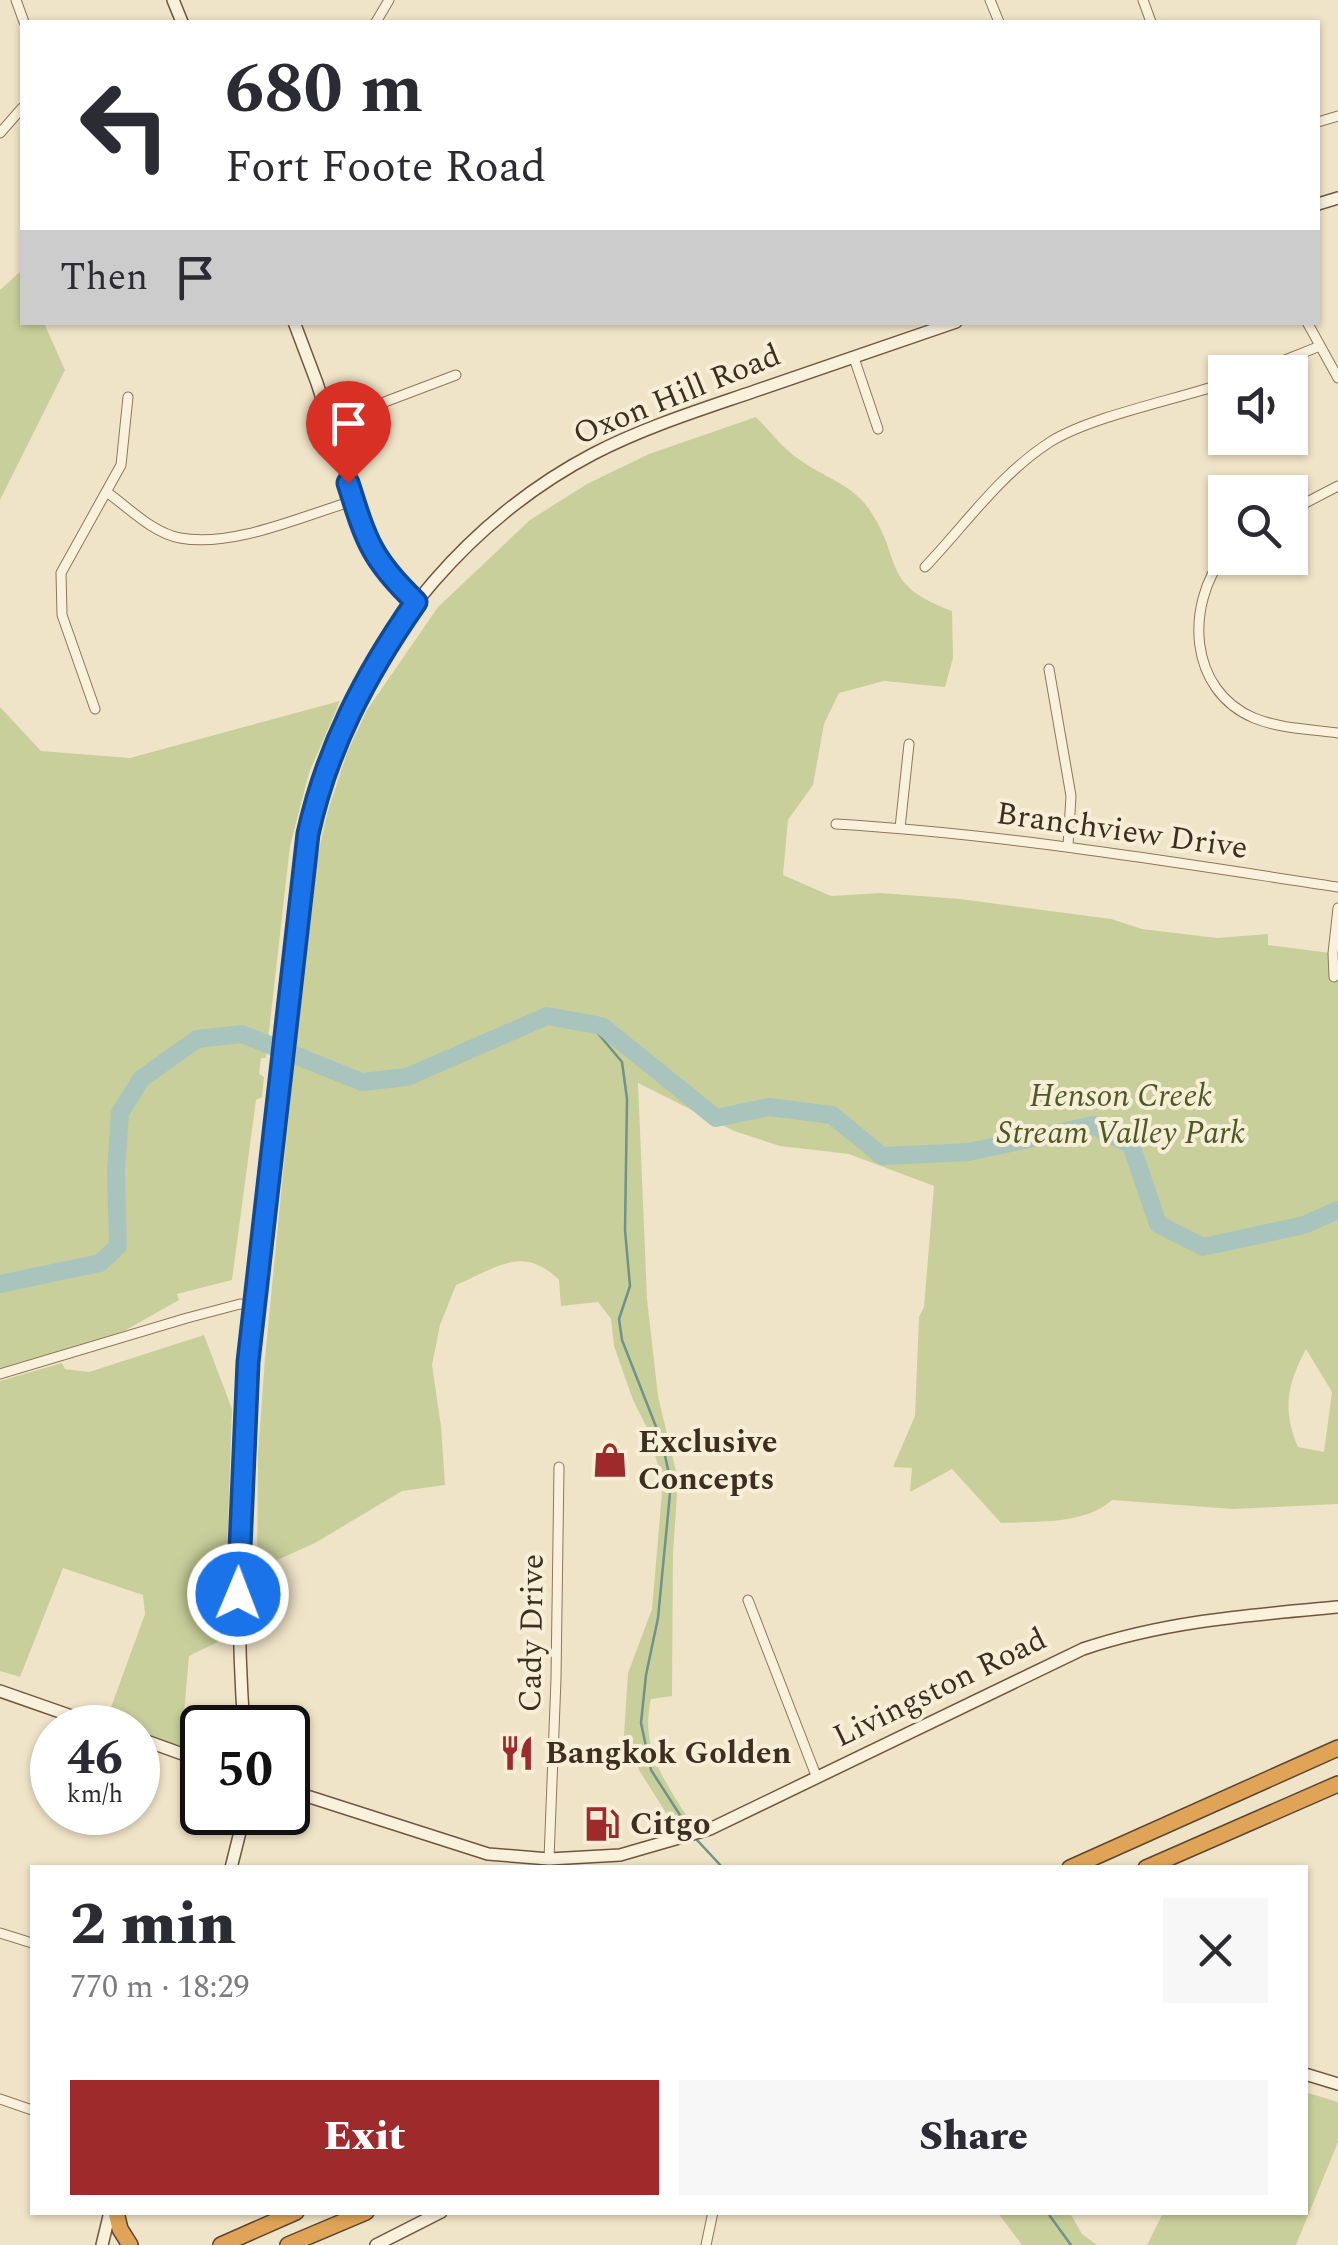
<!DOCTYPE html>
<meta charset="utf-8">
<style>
body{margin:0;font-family:Spectral,serif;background:#f7f7f7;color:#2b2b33;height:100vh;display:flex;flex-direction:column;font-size:38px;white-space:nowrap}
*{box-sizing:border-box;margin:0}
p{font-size:32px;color:#7c7c81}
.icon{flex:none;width:55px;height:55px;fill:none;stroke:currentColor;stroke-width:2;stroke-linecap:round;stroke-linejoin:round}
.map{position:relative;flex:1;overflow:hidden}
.side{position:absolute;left:30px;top:1865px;width:1278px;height:350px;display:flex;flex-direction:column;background:#fff;border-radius:0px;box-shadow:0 2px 8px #0004}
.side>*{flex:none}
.top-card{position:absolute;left:20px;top:20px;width:1300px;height:305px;border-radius:0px;box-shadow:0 2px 8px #0004;background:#fff;color:#2b2b33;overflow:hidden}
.tools{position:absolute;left:1208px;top:355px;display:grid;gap:20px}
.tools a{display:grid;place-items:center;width:100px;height:100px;border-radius:0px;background:#fff;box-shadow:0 2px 8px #0004;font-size:50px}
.speed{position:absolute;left:30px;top:1705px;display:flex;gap:20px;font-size:50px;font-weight:700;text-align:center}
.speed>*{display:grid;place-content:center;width:130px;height:130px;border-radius:50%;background:#fff;box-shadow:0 2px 8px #0004;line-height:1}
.speed small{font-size:25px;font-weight:400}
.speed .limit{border:5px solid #111;border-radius:15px;background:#fff;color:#111}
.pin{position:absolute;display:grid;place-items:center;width:85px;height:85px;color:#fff;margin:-102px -42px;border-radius:50% 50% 50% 0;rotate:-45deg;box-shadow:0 0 10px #0007}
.pin .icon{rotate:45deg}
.me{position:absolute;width:110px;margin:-55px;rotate:1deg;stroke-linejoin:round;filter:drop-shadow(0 0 8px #0008)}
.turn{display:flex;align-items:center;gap:35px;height:210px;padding:0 40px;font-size:45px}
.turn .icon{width:130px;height:130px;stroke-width:2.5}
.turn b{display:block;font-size:70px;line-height:85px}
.then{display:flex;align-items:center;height:95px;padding:0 40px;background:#0003;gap:20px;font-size:38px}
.round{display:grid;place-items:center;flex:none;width:105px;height:105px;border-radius:0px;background:#f7f7f7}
.overview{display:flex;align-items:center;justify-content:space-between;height:170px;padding:0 40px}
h1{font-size:60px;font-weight:800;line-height:75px}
.primary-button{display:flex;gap:20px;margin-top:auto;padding:20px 40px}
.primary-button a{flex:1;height:115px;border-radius:0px;background:#9e2a2b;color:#fff;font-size:40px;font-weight:800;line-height:115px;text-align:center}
.primary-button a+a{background:#f7f7f7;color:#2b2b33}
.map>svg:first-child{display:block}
</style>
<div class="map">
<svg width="1338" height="2245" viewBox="0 0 1338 2245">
<rect width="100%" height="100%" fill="#f0e4c8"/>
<path fill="#c9cf9b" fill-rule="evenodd" d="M22 270V322L44 323 65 370 0 500V290Z
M756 417C770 431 783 449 800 460 823 477 852 484 869 509 905 562 878 583 952 611L953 658 945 687 884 681 839 693 824 724 813 785 788 820 783 875 831 896 881 893 960 899 1111 919 1142 929 1217 938 1268 934V945L1338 954V1504L1233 1509 1112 1500C1085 1525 1036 1521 1001 1523L952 1469 910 1492 912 1468 893 1467 915 1416 919 1317 924 1307 934 1186 849 1154 780 1146 734 1131 638 1083 647 1299 658 1396 678 1480 673 1553 672 1696 651 1699C640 1747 663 1779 688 1818L673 1824 639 1770 624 1735 628 1673 652 1609 663 1481 646 1426 633 1400 614 1346 611 1319 598 1302 561 1306 559 1280C522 1244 497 1268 456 1285L440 1325 432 1365 441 1426 445 1485 402 1491 315 1543 257 1569 258 1454 265 1358 311 886 327 814 347 753 367 710 438 607 530 520 587 484 649 454ZM1306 1349 1332 1392 1324 1452 1298 1447C1282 1409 1287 1385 1306 1349Z
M340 701 309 773 290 846 266 1058H261L259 1074 264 1077 262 1097 256 1100 232 1280 177 1294 179 1300 124 1331 0 1372V707L41 751 130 758Z
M204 1335 232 1409 226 1582 206 1584 224 1639 189 1656 181 1747 138 1732V1728L125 1727 106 1721 145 1614 143 1595 63 1568 20 1677 0 1671V1381L62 1363 65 1369 89 1372Z
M1305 2092 1338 2102V2142L1296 2245H1147L1163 2213 1305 2212Z
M998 2213H1070L1082 2234 1097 2245H1022Z"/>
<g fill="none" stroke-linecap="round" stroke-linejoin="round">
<path stroke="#6f938a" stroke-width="2.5" d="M591 1025 622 1062 627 1099 625 1230 630 1286 619 1319 622 1340 662 1442 671 1483 658 1618 646 1675 641 1723 651 1770 689 1829
M697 1840 723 1868
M1047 2212 1071 2245"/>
<path stroke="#a9c4bc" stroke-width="18" d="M0 1284 100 1263 118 1246 116 1171 120 1113 141 1079 197 1039 242 1034 362 1082 407 1077 547 1016 602 1026 716 1118 769 1107 832 1115 882 1156 969 1152 1093 1125 1131 1145 1158 1224 1203 1247 1304 1225 1338 1210"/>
<defs>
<path id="street" d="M16 0 24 22
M990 0 999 22
M1143 0 1151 22
M376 22 389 0
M1318 122 1338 116
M0 133 22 108
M1307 322 1338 378
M854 358 878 429
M1255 372 1320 346
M329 423 456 375
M108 493C130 509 153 533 180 538 233 548 302 516 353 501
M1290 511 1338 486
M1225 554C1185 605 1188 690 1254 718 1281 729 1310 729 1338 733
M925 567C966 524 999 475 1050 442 1092 416 1175 400 1225 383
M1049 669 1071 796 1068 846
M95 709 62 615 61 573 121 465 128 397
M836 824C1005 834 1171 862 1338 887
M900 828 909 744
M1334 977 1333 953 1338 908
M0 1374 187 1318 240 1304 254 1306
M748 1600 817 1778
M549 1859 556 1679 559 1467
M0 1933 32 1943
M0 2099 32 2110
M706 2245 713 2212"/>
<path id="secondary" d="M173 0 182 22
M1318 204 1338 198
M294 322 317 383 370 548 380 565 416 602
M0 1691 106 1728
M244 1728C223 1442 272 1158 301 875 308 835 315 795 329 757 376 630 473 517 593 454 645 427 700 410 755 391 822 368 889 345 956 322
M138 1738 202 1761
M288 1790 488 1854 549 1859 620 1855 710 1829 1083 1649C1166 1621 1251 1615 1338 1607
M231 1868 245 1812
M1305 2074 1338 2084
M102 2245 110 2212
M376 2245 441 2212"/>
<path id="highway" d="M1070 1868 1338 1748
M1146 1868 1338 1784
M116 2212 120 2229 130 2245
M221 2245 296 2212
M288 2245 366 2212"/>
</defs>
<use href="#street" stroke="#8d765c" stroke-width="11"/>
<use href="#secondary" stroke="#6f573f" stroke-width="14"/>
<use href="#highway" stroke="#5b4430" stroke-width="18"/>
<use href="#street" stroke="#faf1dc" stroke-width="9"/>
<use href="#secondary" stroke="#faf1dc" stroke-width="11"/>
<use href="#highway" stroke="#e0a458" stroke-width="15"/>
</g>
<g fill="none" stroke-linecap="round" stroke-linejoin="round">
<defs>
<path id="route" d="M238 1594 248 1362 308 834C327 748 365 675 416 602 371 559 366 540 348 483"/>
</defs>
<use href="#route" stroke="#114b97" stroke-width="25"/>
<use href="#route" stroke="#1a73e8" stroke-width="18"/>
</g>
<defs>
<symbol id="shop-bare" viewBox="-9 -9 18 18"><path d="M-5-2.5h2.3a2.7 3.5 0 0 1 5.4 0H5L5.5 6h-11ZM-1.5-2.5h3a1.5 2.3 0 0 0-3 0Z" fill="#9e2a2b" stroke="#f7eed8" stroke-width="2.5" paint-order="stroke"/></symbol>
<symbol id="restaurant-bare" viewBox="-9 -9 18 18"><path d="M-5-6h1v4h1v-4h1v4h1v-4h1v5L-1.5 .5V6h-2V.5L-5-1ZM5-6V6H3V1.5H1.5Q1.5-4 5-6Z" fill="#9e2a2b" stroke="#f7eed8" stroke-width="2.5" paint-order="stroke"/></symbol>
<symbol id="fuel-bare" viewBox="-9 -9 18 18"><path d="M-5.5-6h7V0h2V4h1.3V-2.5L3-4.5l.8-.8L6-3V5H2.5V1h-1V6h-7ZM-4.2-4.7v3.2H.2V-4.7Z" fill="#9e2a2b" stroke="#f7eed8" stroke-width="2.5" paint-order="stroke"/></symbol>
</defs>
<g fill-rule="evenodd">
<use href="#shop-bare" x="585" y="1435" width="50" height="50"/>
<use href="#restaurant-bare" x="492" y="1728" width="50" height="50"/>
<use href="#fuel-bare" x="577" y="1799" width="50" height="50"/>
</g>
<g text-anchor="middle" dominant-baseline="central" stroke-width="8" stroke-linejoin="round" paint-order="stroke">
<g font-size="32" fill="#3d2e20" stroke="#f7eed8">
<text transform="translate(677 395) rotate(-22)">Oxon Hill Road</text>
<text transform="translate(1122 831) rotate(8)">Branchview Drive</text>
<text transform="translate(532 1633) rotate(-89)">Cady Drive</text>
<text transform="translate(940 1688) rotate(-26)">Livingston Road</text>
</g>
<g font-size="32" font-style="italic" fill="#4d5a26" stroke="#f7eed8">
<text x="1121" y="1096">Henson Creek<tspan x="1121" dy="37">Stream Valley Park</tspan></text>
</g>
<g font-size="32" font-weight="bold" fill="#3d2e20" stroke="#f7eed8" text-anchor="start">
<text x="638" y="1442">Exclusive<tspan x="638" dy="37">Concepts</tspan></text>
<text x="545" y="1753">Bangkok Golden</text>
<text x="630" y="1824">Citgo</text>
</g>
</g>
</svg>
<div class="tools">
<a><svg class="icon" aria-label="sound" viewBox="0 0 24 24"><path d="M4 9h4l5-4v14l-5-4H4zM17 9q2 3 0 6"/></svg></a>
<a><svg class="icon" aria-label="search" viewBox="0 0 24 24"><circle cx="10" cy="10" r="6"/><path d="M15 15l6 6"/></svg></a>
</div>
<div class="speed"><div>46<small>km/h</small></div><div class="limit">50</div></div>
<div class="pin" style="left:348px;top:483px;background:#d93025"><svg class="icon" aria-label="arrive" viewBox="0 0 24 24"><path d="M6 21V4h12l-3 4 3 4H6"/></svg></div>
<svg class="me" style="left:238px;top:1594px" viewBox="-20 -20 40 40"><circle r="17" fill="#1a73e8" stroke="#fff" stroke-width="3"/><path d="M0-11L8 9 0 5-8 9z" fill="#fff"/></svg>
<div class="top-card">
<div class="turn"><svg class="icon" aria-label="left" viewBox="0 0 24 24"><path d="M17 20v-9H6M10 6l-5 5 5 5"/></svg><div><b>680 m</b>Fort Foote Road</div></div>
<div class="then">Then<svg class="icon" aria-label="arrive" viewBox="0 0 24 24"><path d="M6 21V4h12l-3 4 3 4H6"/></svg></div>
</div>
<section class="side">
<div class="overview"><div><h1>2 min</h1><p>770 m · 18:29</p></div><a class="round"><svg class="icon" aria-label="close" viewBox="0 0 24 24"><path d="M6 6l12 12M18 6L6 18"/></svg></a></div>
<div class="primary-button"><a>Exit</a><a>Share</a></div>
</section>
</div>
